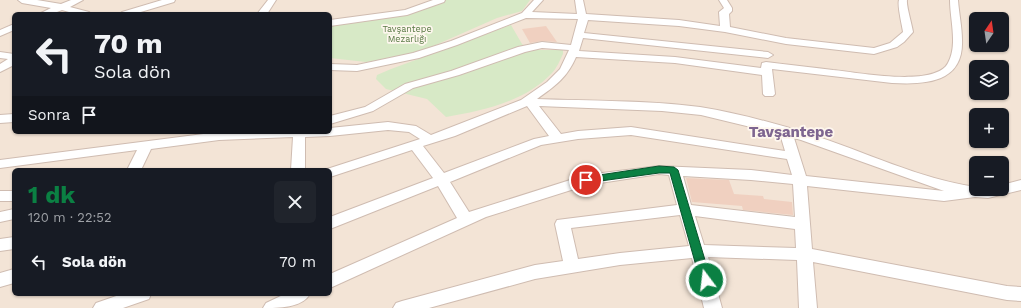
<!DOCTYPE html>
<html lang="tr">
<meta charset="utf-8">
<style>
body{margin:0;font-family:"Work Sans",sans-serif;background:#20242c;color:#f1f3f6;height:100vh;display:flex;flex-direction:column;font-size:15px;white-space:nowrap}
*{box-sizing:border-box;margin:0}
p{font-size:13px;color:#9ea1a6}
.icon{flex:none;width:22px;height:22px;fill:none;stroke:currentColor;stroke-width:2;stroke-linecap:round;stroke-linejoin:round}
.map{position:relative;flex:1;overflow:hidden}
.details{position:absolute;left:12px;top:168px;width:320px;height:128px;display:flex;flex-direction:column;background:#171b24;border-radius:6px;box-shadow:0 1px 3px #0004}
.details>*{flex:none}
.hud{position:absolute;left:12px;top:12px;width:320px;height:122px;border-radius:6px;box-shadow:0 1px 3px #0004;background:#171b24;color:#f1f3f6;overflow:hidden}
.needle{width:26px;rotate:13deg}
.controls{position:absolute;left:969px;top:12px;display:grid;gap:8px}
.controls a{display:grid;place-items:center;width:40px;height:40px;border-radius:6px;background:#171b24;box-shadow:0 1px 3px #0004;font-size:20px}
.pin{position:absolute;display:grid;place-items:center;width:34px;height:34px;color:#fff;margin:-17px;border:2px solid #fff;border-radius:50%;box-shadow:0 1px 4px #0007}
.me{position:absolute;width:44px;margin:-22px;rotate:345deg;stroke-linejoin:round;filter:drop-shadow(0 0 3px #0008)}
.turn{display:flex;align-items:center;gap:14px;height:84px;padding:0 16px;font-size:18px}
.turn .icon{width:52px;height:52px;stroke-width:2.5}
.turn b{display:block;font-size:28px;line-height:34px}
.then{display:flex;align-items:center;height:38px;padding:0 16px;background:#0003;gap:8px;font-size:15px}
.round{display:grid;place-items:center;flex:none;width:42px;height:42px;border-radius:6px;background:#20242c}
.headline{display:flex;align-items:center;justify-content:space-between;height:68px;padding:0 16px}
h1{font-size:24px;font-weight:700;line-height:30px;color:#0b8043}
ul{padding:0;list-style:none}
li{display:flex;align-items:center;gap:12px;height:52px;padding:0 16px}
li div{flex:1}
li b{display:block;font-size:15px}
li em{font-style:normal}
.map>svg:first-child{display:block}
</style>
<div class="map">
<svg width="1021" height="308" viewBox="0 0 1021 308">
<rect width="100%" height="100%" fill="#fbf2e8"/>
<path fill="#f3e4d6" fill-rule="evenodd" d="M0 0H1021V308H0ZM14 14H330V132H14ZM976 19H1002V45H976ZM976 67H1002V93H976ZM976 115H1002V141H976ZM976 163H1002V189H976ZM14 170H330V294H14Z"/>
<path fill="#d7e9c6" d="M444 0H530L522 11 497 18 413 55 366 62 330 58V24L413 10Z
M511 25 522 44 531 50H563V54C560 60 557 68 552 73 526 101 483 111 446 117L427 99 386 89 376 79 377 75 391 69Z"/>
<path fill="#f0d0c0" d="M546 26 557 42 542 41 530 43 522 29Z
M686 178 729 180 734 194 763 196 764 199 792 202 793 215 743 210 742 206 692 202Z"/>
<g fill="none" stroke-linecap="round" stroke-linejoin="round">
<defs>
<path id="minor" d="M18 0H37L61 4 71 0H83L70 7 89 12 91 14H76L62 10 52 14H39L51 8 22 3Z
M162 0H175L174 2 134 14H120L122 12Z
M268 0H276L267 14H257Z
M433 0H445L444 2 407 15 330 26V20L405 10Z
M534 0H543L532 12 577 14 575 0H583L586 14 679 20 720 26 719 12 724 8 719 0H727L732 8V11L729 14 730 27 786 38 874 48 890 43 903 32C902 25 897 5 899 0H907C906 5 912 25 913 32L904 42 897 47 874 54 786 44 725 32 679 26 588 20 584 33 768 52 773 55 768 58 583 38 579 51 675 57 761 68 762 63 766 62C788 65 811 67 833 70 856 72 935 88 948 63 958 45 950 20 950 0H958C959 14 962 27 962 40 964 83 925 85 892 83L772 69 775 94 773 96H765L763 94 762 75 675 63 576 57C567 78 555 86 537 99 591 101 646 100 700 107 737 113 774 123 809 134 864 151 919 179 976 187V189H1002V185L1021 180V190L988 198 975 197 944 201 807 186 812 249 1007 286 1021 287V301L1007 300 813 262 817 308H799L797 260 708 257 722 308H704L692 258 620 265 535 279 429 308H393L396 303 402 301 535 265 563 261 555 224 557 220 677 205 669 175 659 174 587 185 486 217 330 288V274L457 218 438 186 330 229V217L433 178 412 150 330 177V170H324L420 139 409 132 388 130 330 136 305 137V170H291L293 137 219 140 151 149 141 170H127L137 150 0 168V160L219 132H330V128L388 122 416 126 431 135 521 100 547 82 560 69 569 50 542 48 525 52 459 75 413 88 373 111 330 124V116L365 107 405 84 451 71 518 47 542 42 571 45 578 19 526 18 457 45 419 58 357 71 330 70V64L357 65 413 53 451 41 522 13ZM527 106 549 136 534 139 444 173 423 146 455 136ZM539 106 662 111 701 115 780 134 785 151 631 127 578 131 561 134ZM631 135 787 159 792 175 751 170 659 166 586 175 469 212 450 182 541 145 578 139ZM794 138 801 140 944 191 806 176ZM683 176 751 180 793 184 795 217 691 205ZM680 215 689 246 620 253 578 259 571 228ZM695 216 795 229 796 248 704 245Z
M14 24V30L0 36V30Z
M0 52 14 54V65L0 72V64L8 59 0 58Z
M14 114V122L0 123V115Z
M0 191H14V201H0Z
M14 209V219L0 222V212Z
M14 237V249L0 251V239Z
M14 269V283L0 287V273Z
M122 294H151L149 299 123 308H93L96 303Z
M285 294H310C302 308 279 308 263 308L266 303Z"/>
</defs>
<use href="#minor" stroke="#cfbcb1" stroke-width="2"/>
<use href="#minor" fill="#fff" fill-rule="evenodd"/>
</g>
<path fill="#0b8043" stroke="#07532c" d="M659 166 674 167 678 170 711 280 710 283 706 284 702 283 700 280 670 173H659L586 183 582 180 586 177Z"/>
<g text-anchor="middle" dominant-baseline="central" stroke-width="3.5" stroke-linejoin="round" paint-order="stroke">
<g font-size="9" fill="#597945" stroke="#fef7ee">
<text x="407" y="29">Tavşantepe<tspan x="407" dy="10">Mezarlığı</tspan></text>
</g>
<g font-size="15" font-weight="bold" fill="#7e6590" stroke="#fef7ee">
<text x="791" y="132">Tavşantepe</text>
</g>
</g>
</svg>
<div class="controls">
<a><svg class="needle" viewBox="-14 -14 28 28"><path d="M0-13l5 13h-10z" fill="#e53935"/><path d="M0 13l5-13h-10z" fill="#9ea1a6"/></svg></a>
<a><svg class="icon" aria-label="layers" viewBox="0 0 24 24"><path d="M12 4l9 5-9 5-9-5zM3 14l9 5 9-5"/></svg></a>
<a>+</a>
<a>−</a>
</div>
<div class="pin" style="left:586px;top:180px;background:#d93025"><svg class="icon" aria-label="arrive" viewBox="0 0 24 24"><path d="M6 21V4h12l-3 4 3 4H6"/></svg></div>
<svg class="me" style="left:706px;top:280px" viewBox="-20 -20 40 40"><circle r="17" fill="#0b8043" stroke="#fff" stroke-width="3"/><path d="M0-11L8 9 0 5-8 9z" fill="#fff"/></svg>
<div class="hud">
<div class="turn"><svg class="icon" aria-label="left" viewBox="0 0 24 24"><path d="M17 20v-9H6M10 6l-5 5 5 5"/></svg><div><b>70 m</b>Sola dön</div></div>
<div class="then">Sonra<svg class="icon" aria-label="arrive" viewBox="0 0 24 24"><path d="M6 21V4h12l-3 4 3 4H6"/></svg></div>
</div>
<section class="details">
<div class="headline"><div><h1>1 dk</h1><p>120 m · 22:52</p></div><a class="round"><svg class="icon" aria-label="close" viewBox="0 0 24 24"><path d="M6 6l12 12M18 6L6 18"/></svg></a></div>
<ul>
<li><svg class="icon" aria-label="left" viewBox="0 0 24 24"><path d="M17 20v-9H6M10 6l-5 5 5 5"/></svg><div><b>Sola dön</b></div><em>70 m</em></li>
</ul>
</section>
</div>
